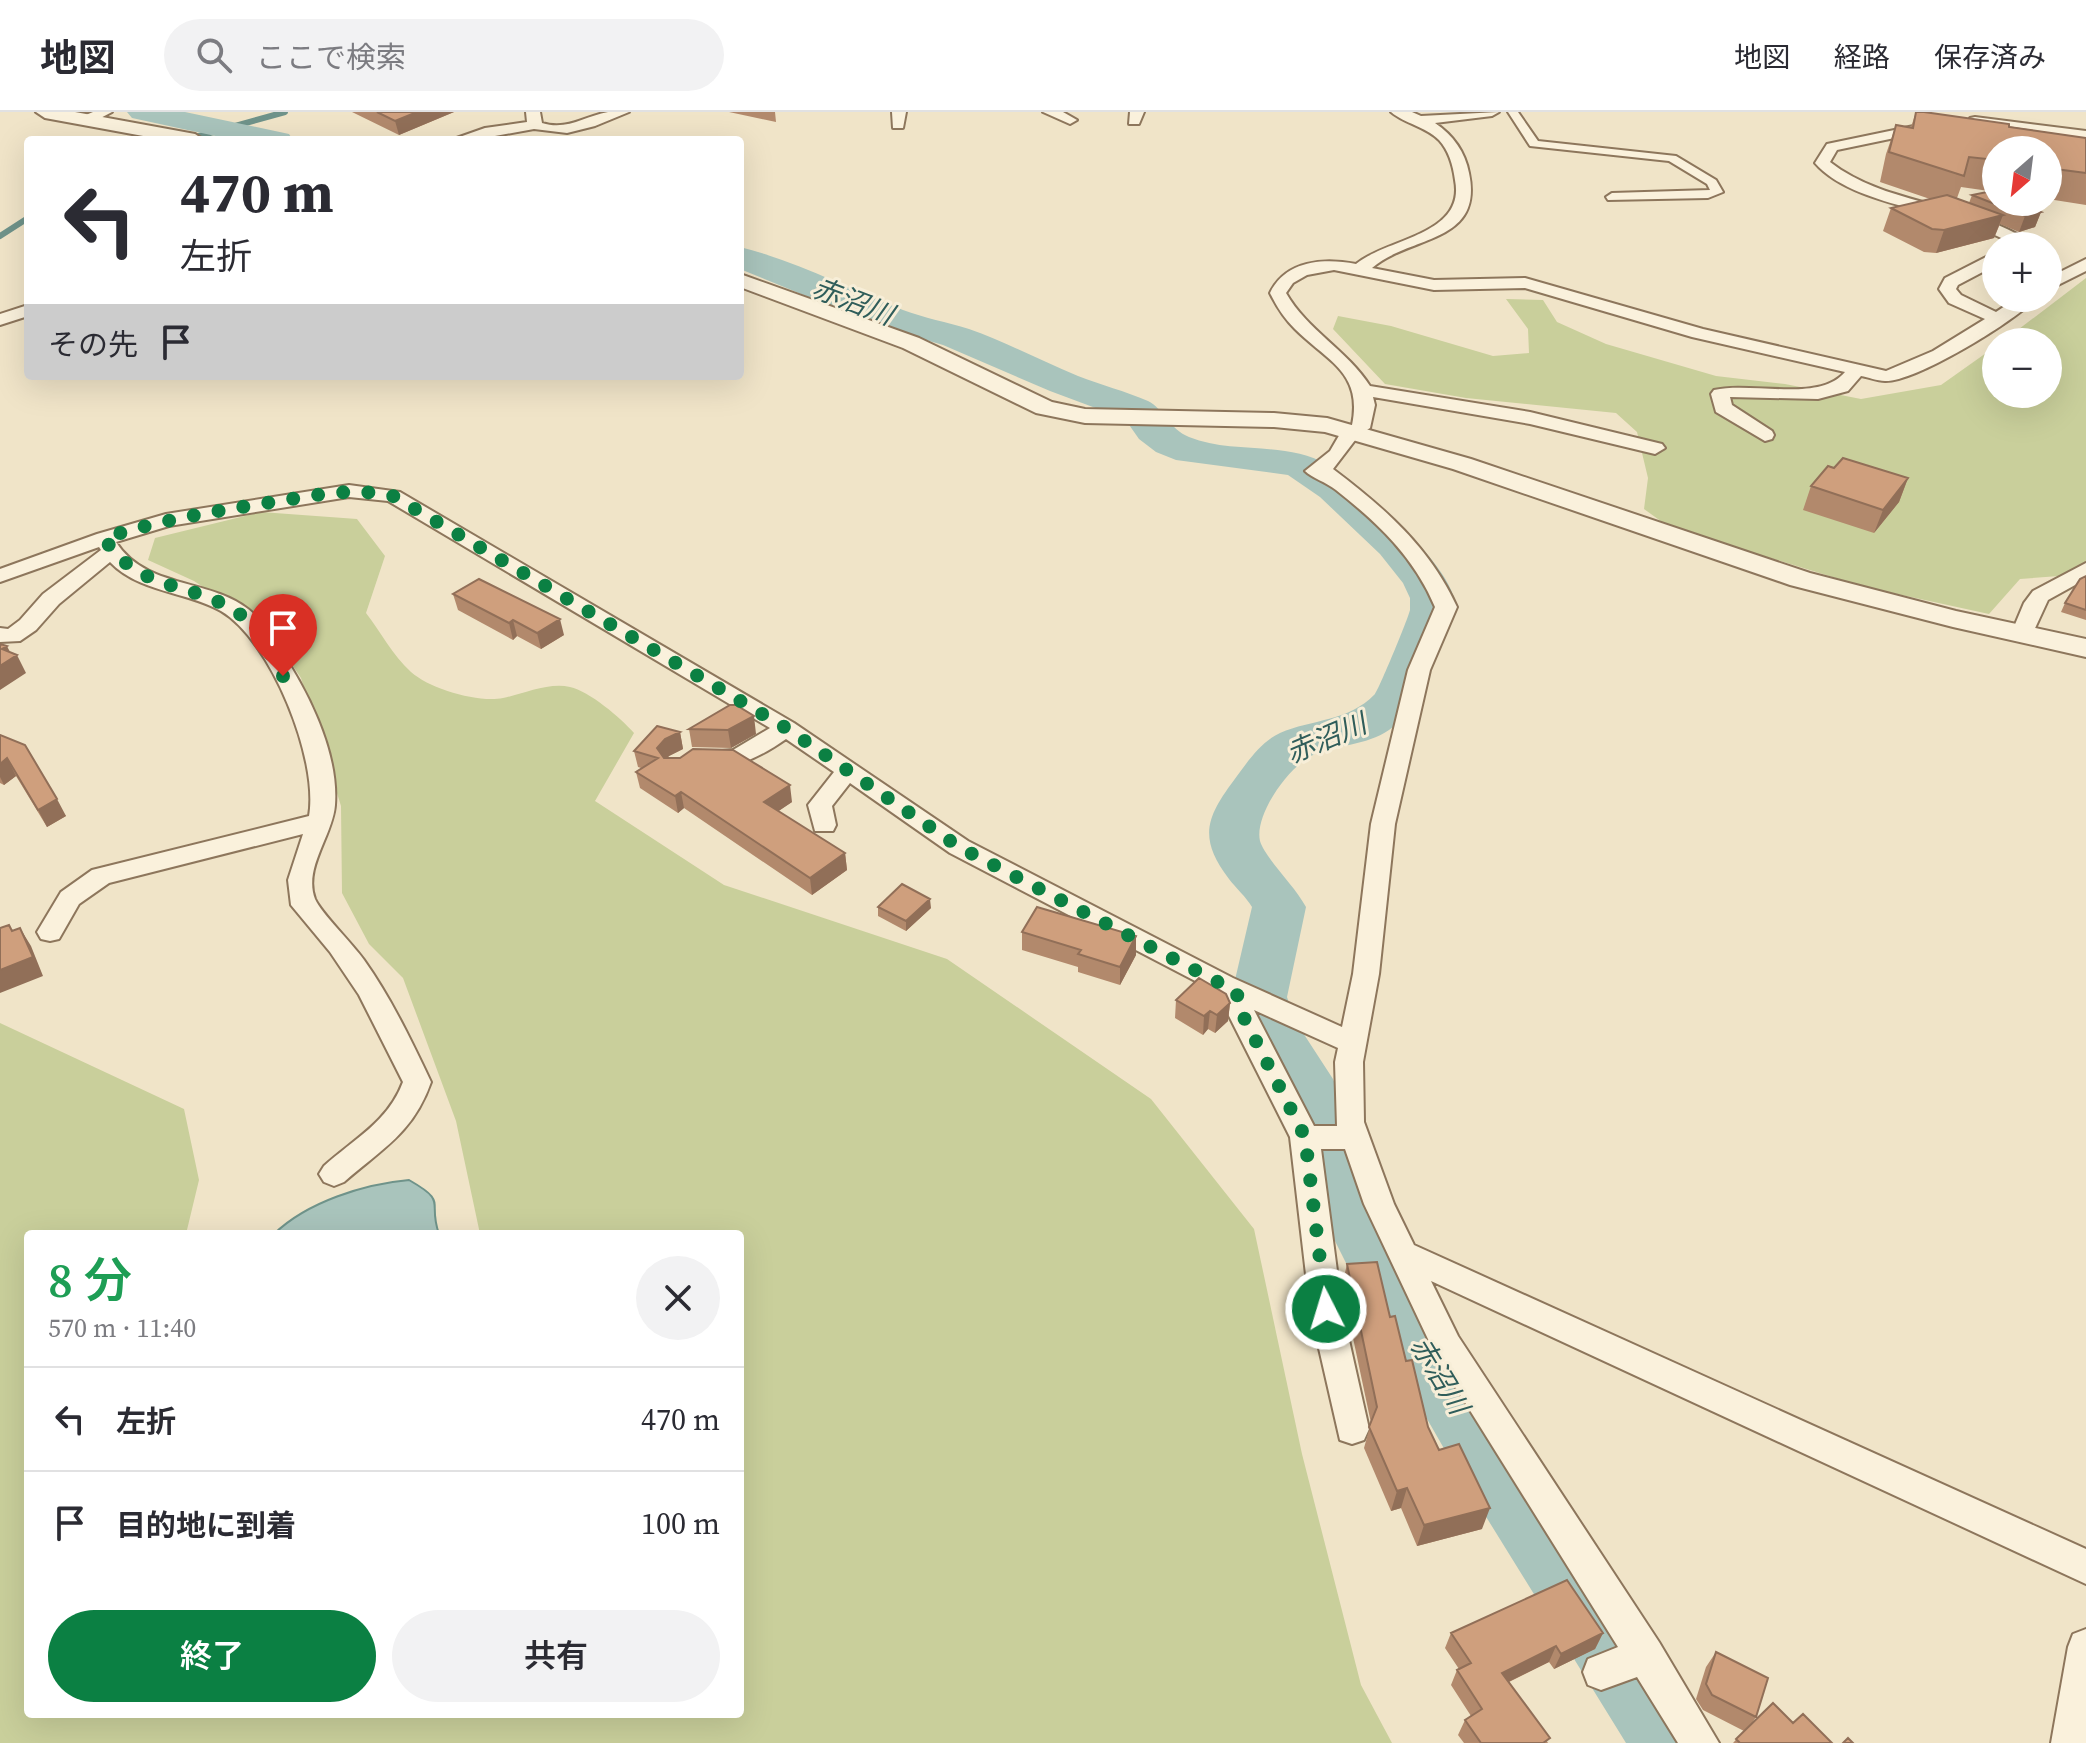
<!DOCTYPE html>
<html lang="ja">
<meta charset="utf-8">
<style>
body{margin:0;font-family:"Source Serif 4","Noto Sans JP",serif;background:#f2f2f3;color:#2b2b33;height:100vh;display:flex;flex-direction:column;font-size:30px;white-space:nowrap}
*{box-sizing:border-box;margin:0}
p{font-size:26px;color:#7c7c81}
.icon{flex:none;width:44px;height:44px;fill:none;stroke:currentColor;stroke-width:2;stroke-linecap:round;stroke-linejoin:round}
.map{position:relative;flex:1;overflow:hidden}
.side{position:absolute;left:24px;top:1118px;width:720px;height:488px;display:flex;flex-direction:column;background:#fff;border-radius:8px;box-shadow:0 8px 32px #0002}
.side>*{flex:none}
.guide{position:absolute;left:24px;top:24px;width:720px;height:244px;border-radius:8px;box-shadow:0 8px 32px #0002;background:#fff;color:#2b2b33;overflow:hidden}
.needle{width:52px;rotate:208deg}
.controls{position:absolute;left:1982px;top:24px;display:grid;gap:16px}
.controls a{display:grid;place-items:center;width:80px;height:80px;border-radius:50%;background:#fff;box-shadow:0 8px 32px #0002;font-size:40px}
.pin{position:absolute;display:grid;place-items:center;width:68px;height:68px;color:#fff;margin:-82px -34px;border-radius:50% 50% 50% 0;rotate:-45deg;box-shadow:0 0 8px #0007}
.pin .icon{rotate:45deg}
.me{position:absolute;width:88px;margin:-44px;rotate:355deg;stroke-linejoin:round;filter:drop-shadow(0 0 6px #0008)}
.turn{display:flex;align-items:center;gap:28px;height:168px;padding:0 24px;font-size:36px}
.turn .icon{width:104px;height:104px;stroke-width:2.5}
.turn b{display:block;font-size:56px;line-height:68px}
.then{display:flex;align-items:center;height:76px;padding:0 24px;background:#0003;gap:16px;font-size:30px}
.round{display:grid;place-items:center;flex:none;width:84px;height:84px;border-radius:42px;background:#f2f2f3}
.headline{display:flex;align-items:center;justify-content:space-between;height:136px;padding:0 24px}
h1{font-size:48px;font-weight:600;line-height:60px;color:#1e9e55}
.primary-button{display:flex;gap:16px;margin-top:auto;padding:16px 24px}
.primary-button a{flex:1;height:92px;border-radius:48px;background:#0b8043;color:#fff;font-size:32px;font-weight:600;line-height:92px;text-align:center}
.primary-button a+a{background:#f2f2f3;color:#2b2b33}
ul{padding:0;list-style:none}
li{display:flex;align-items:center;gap:24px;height:104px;padding:0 24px;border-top:2px solid #e1e1e2}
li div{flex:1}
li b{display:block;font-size:30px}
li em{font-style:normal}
header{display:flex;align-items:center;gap:48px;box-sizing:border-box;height:112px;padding:0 40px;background:#fff;border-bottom:2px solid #e1e1e2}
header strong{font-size:38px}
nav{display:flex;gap:44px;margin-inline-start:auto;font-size:28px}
.search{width:560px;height:72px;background:#f2f2f3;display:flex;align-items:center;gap:20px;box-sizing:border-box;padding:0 28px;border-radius:44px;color:#7c7c81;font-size:30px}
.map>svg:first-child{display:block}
</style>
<header>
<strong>地図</strong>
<div class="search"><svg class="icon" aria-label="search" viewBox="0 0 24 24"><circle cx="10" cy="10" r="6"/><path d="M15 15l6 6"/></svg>ここで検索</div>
<nav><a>地図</a><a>経路</a><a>保存済み</a></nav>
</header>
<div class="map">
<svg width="2086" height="1631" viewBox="0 0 2086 1631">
<rect width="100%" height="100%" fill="#f0e4c8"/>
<path fill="#c9cf9b" d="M2086 166V462L2020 467 1989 502 1865 475 1669 415 1644 397 1648 366 1637 320 1616 301 1466 286 1385 272 1333 217 1338 204 1391 214 1493 244 1529 241 1528 217 1506 187 1543 188 1557 210 1606 232 1716 264 1785 272 1861 287 1941 273 1996 234V282H2048V230H2002Z
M261 400 357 407 385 444 366 501C380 519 393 544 411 560 430 577 478 591 503 586 523 582 549 570 570 575 589 579 621 606 634 621L595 689 724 773 947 847 1151 987 1254 1117 1302 1342 1361 1573 1392 1631H0V911L184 997 199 1068 186 1122H28V1602H740V1122H480L456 1009 403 866 369 832 342 781 341 694 301 566 269 518 194 469 148 448 155 426Z"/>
<path fill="#a9c4bc" stroke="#6f938a" stroke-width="2" d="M409 1068C449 1091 427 1088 439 1122H274C307 1090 364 1072 409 1068Z"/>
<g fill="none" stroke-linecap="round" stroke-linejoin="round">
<path stroke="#6f938a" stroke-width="6" d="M185 28 285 0
M0 124 28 106"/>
<path fill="#a9c4bc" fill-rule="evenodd" d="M127 0H185L289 22 293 28H234L132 6Z
M740 135C796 149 849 177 903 198 924 206 947 210 969 217 1006 230 1041 249 1078 264 1101 273 1125 279 1148 289 1163 296 1169 317 1189 325 1234 343 1285 328 1328 353 1360 371 1456 457 1455 494 1454 507 1447 518 1442 529 1426 564 1423 595 1389 618 1366 634 1337 632 1313 643 1289 654 1254 703 1260 729 1265 746 1295 774 1306 795L1287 885 1294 907 1333 967 1396 1123 1494 1296 1674 1565 1697 1603 1708 1631H1626L1446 1340 1403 1265 1335 1129 1277 974 1239 913 1231 885 1252 795C1246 785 1236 776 1229 767 1196 724 1208 703 1237 664 1248 649 1262 629 1280 621 1312 607 1348 610 1375 582 1379 577 1408 507 1410 498V486L1403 471 1380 442 1320 385 1288 363 1176 348 1156 340 1139 327 1125 307 1050 279 943 233 882 215 740 157Z"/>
<defs>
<path id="pedestrian" d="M1508 0H1518L1538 29 1676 44 1716 68 1723 80 1708 86 1608 88 1606 85 1612 81 1710 78 1707 72 1669 49 1530 34Z"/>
<path id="minor" d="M93 0H112L91 11H81V5Z
M526 0H540L542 11C567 19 585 4 608 0 615 0 623 0 629 0L595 14 567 21 534 17 473 28H451L485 16 527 10Z
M892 0H906L903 16H893Z
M1043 0H1063L1077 8 1070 12Z
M1130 0H1144L1139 12H1129Z
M1391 0H1412L1421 4 1499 0 1492 4 1435 11C1453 23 1465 40 1469 61 1484 132 1410 123 1372 156L1434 168 1525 166 1703 217 1886 259 1933 239 1985 207 1949 191 1939 177 1945 166 1990 143 1996 141V153L1958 173 1956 177 1961 183 1996 200 2017 186H2036C2016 209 1915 270 1885 269 1877 269 1868 265 1861 264L1848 279 1818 287 1730 285 1732 293 1772 319 1774 323 1772 327 1765 329 1716 300 1711 282 1714 278C1752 269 1819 291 1845 260L1692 225 1525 176 1434 178 1334 158 1307 163 1293 171 1286 181C1307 218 1347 238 1370 274L1530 300 1662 332 1665 336 1655 342 1530 312 1373 285 1375 293 1370 316 1359 323 1333 357C1385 396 1430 436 1457 495L1430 558 1395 712 1379 862 1363 950 1364 1010 1394 1092 1414 1133 2086 1437V1472L1431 1169 1458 1224 1659 1530 1719 1631H1678L1637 1565 1601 1578 1588 1573 1583 1560 1588 1547 1618 1535 1436 1244 1364 1092 1345 1037H1321L1342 1197 1369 1317 1364 1328 1352 1332 1340 1328 1310 1197 1290 1025 1224 894V884L950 741 850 671 832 694 836 713 833 719H815L808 693 834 660 786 627C760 645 733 660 701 651L697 646 701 641 733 638 770 616 388 389 349 385 169 414 116 430C146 477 208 466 248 497 259 506 268 518 275 530 305 574 339 638 335 693 333 723 303 756 315 787 321 801 353 832 364 848 391 886 411 928 431 970 413 1021 383 1036 344 1070L334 1074 324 1070 319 1062 324 1054C354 1027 388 1010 403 970L359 883 330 840 291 793 288 768 303 722 109 771 79 792 59 827 50 829 41 827 37 820 61 780 92 758 309 704C319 648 271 528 221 499 186 479 140 481 110 450L59 492 36 518 20 529 0 530V516L8 517 20 508 43 482 101 438 99 435 0 470V457L97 422 166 402 349 373 400 380 794 611 968 729 1233 866 1342 915 1353 862 1371 712 1408 558 1435 495C1414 445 1378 411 1336 378 1326 370 1312 366 1305 359L1330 339 1344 315 1352 313C1363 260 1327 249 1295 217 1284 206 1277 195 1270 181 1286 148 1324 146 1356 152 1388 126 1466 123 1455 68 1453 53 1449 39 1439 28 1425 14 1405 12 1391 0ZM1254 898 1338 936 1335 950 1337 1014H1314Z
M1975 5 2086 19V27L1970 12V6Z
M1928 11 1933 12V18L1837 38 1830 50C1884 92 1959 90 2019 123L2022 134H2006L2005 128C1951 98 1853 95 1815 51L1827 32Z
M2086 147V159L2048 178V166Z
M28 193V204L0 213V202Z
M2086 451V467L2048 488 2030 527H2014L2011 522 2024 491 2033 479Z
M2086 1517V1631H2051L2068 1535 2073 1522Z"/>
<path id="tertiary" d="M36 0H75L195 22 204 28H165L45 6Z
M740 162 919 226 1052 290 1085 297 1274 301 1327 306 1471 347 1810 461 1956 499 2086 527V545L1953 515 1790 473 1453 357 1325 320 1274 315 1085 311 1036 301 903 236 740 175Z"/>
</defs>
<use href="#pedestrian" stroke="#8d765c" stroke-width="4"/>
<use href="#minor" stroke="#8d765c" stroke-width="4"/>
<use href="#tertiary" stroke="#8d765c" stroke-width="4"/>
<use href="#pedestrian" fill="#faf1dc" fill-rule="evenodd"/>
<use href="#minor" fill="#faf1dc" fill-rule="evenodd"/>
<use href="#tertiary" fill="#faf1dc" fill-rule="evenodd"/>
</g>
<path fill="#b2896c" d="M352 0H454L399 23Z
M729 0H775L776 10Z
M1916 0 2086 26V93L2048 87V38H1996V80L1961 75 1957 86 1969 91 1972 83 2041 100 2035 115 2019 120 2000 112 1994 126 1936 141 1924 140 1883 119 1891 96 1930 87 1880 70 1886 42 1896 13 1911 15Z
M1834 356 1908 366 1899 390 1874 421 1803 398 1811 374Z
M2086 464V508L2061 500 2065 491Z
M453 482 564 523 541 537 517 524 513 528 458 498Z
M736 593 756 622 731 636 692 635 689 617Z
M680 620 683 637 669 644 667 646 792 690 778 699 845 741 847 758 812 783 684 696 678 701 640 676 636 660 641 656 638 655 634 639Z
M0 623 66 704 47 715 16 664 4 673 0 671Z
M878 795 931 796 906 819 878 804Z
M1022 820 1136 843 1120 873 1078 860V855L1022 838Z
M1176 888 1230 891 1228 909 1215 921 1208 917 1203 923 1175 906Z
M1347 1152 1390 1205 1406 1249 1428 1315 1439 1338 1482 1417 1417 1434 1401 1396 1391 1399 1364 1336 1371 1311 1342 1174Z
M1451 1521H1603L1595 1537 1554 1557 1549 1550 1509 1570 1548 1631H1464L1458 1623 1465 1608 1471 1604 1451 1573 1457 1558 1459 1557 1445 1536Z
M1716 1540 1756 1605 1750 1614 1793 1611 1832 1631H1733L1744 1619 1703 1598 1696 1587 1706 1555Z"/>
<path fill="#916f58" d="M417 0H454L399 23 395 9Z
M2041 100 2035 115 2019 120 2025 104Z
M2003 103 1994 126 1936 141 1944 118Z
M1908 366 1899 390 1874 421 1883 398Z
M560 507 564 523 541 537 537 521Z
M513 508 517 524 513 528 509 511Z
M7 534 13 546 17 543 26 561 0 578V554L2 537Z
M754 604 756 622 731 636 728 618Z
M680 620 683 637 669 644 661 653 657 636 665 627Z
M7 646 16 664 4 673 0 665V652Z
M790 673 792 690 767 707 764 690Z
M681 680 684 696 678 701 675 684Z
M57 687 66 704 47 715 38 698Z
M845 741 847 758 812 783 810 766Z
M930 787 931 796 906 819V809Z
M20 816 31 834 43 864 0 881V858Z
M1136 824V843L1120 873V855Z
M1230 891 1228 909 1215 921 1217 903Z
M1210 899 1208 917 1203 923 1204 904Z
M1407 1376 1401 1396 1391 1399 1397 1379Z
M1490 1396 1482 1417 1417 1434 1424 1413Z
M1603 1521 1595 1537 1554 1557 1561 1542Z
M1556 1534 1549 1550 1496 1576 1502 1561Z"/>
<path fill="#cf9f7d" stroke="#916f58" stroke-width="2" d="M377 0H417L395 9Z
M1916 0H1924L2009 12V15L2086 26V61L2048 56V38H1996V48L1969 45 1964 64 1889 40 1896 13 1913 16Z
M1987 80 1996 83V90H2015L2041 100 2025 104 1972 83Z
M1947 83 2003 103 1944 118 1932 117 1891 96Z
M1843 346 1908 366 1883 398 1811 374 1828 354 1834 356Z
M2086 464V498L2065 491 2080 467Z
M479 467 560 507 537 521 513 508 509 511 453 482Z
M0 532 7 534 2 537 17 543 0 554Z
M730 593H736L754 604 728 618 689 617Z
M657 614 680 620 665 627 657 636 664 646H680L693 637 733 638 790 673 764 690 845 741 810 766 681 680 675 684 636 660 658 646 634 639Z
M0 623 25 633 57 687 38 698 7 646 0 652Z
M902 772 930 787 906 809 878 795Z
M1037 795 1136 824 1120 855 1078 842 1081 838 1022 820Z
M9 813 12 819 20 816 33 845 0 858V816Z
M1199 866 1226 882 1230 891 1217 903 1210 899 1204 904 1176 888Z
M1377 1150 1390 1205 1395 1204 1406 1249 1412 1248 1428 1315 1439 1338 1459 1332 1490 1396 1424 1413 1407 1376 1397 1379 1369 1315 1377 1295 1347 1152Z
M1567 1468 1603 1521 1561 1542 1556 1534 1502 1561 1550 1626 1543 1631H1481L1465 1608 1482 1597 1457 1558 1471 1551 1451 1521Z
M1716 1540 1768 1566 1756 1605 1712 1583 1706 1572Z
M1773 1591 1793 1611 1803 1602 1832 1631H1740L1736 1627Z
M1848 1626 1853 1631H1843Z"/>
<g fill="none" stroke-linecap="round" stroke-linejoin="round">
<path stroke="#0b8043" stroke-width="14" stroke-dasharray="0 25.2" d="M283 564C271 544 260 517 241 503 193 468 140 482 104 426 157 409 210 400 266 391 308 385 350 374 393 384L786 616 959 735 1237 880 1238 894 1305 1025 1326 1197"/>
</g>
<g text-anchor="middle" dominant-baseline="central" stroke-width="6" stroke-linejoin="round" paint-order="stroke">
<g font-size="28" font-style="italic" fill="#2f5d5a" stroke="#f7eed8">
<text transform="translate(853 189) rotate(21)">赤沼川</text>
<text transform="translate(1326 626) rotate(-23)">赤沼川</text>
<text transform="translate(1440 1263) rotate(59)">赤沼川</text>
</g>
</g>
</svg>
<div class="controls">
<a><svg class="needle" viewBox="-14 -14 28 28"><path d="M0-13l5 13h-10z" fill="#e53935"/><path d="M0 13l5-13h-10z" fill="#7c7c81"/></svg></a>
<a>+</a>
<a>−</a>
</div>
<div class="pin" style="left:283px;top:564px;background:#d93025"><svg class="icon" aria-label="arrive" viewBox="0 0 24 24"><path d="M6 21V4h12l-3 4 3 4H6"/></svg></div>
<svg class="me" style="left:1326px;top:1197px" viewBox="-20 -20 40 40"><circle r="17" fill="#0b8043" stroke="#fff" stroke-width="3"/><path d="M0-11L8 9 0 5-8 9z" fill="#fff"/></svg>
<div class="guide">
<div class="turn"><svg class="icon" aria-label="left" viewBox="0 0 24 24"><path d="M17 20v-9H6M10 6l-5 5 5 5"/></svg><div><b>470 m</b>左折</div></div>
<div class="then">その先<svg class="icon" aria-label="arrive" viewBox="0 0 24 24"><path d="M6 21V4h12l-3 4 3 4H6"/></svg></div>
</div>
<section class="side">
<div class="headline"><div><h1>8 分</h1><p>570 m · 11:40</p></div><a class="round"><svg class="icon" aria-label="close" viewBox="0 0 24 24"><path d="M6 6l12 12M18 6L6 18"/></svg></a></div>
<ul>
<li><svg class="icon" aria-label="left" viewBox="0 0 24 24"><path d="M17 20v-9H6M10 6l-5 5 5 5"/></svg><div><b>左折</b></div><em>470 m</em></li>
<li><svg class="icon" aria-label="arrive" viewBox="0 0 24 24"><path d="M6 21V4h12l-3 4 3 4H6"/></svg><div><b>目的地に到着</b></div><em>100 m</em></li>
</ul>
<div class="primary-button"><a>終了</a><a>共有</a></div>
</section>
</div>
